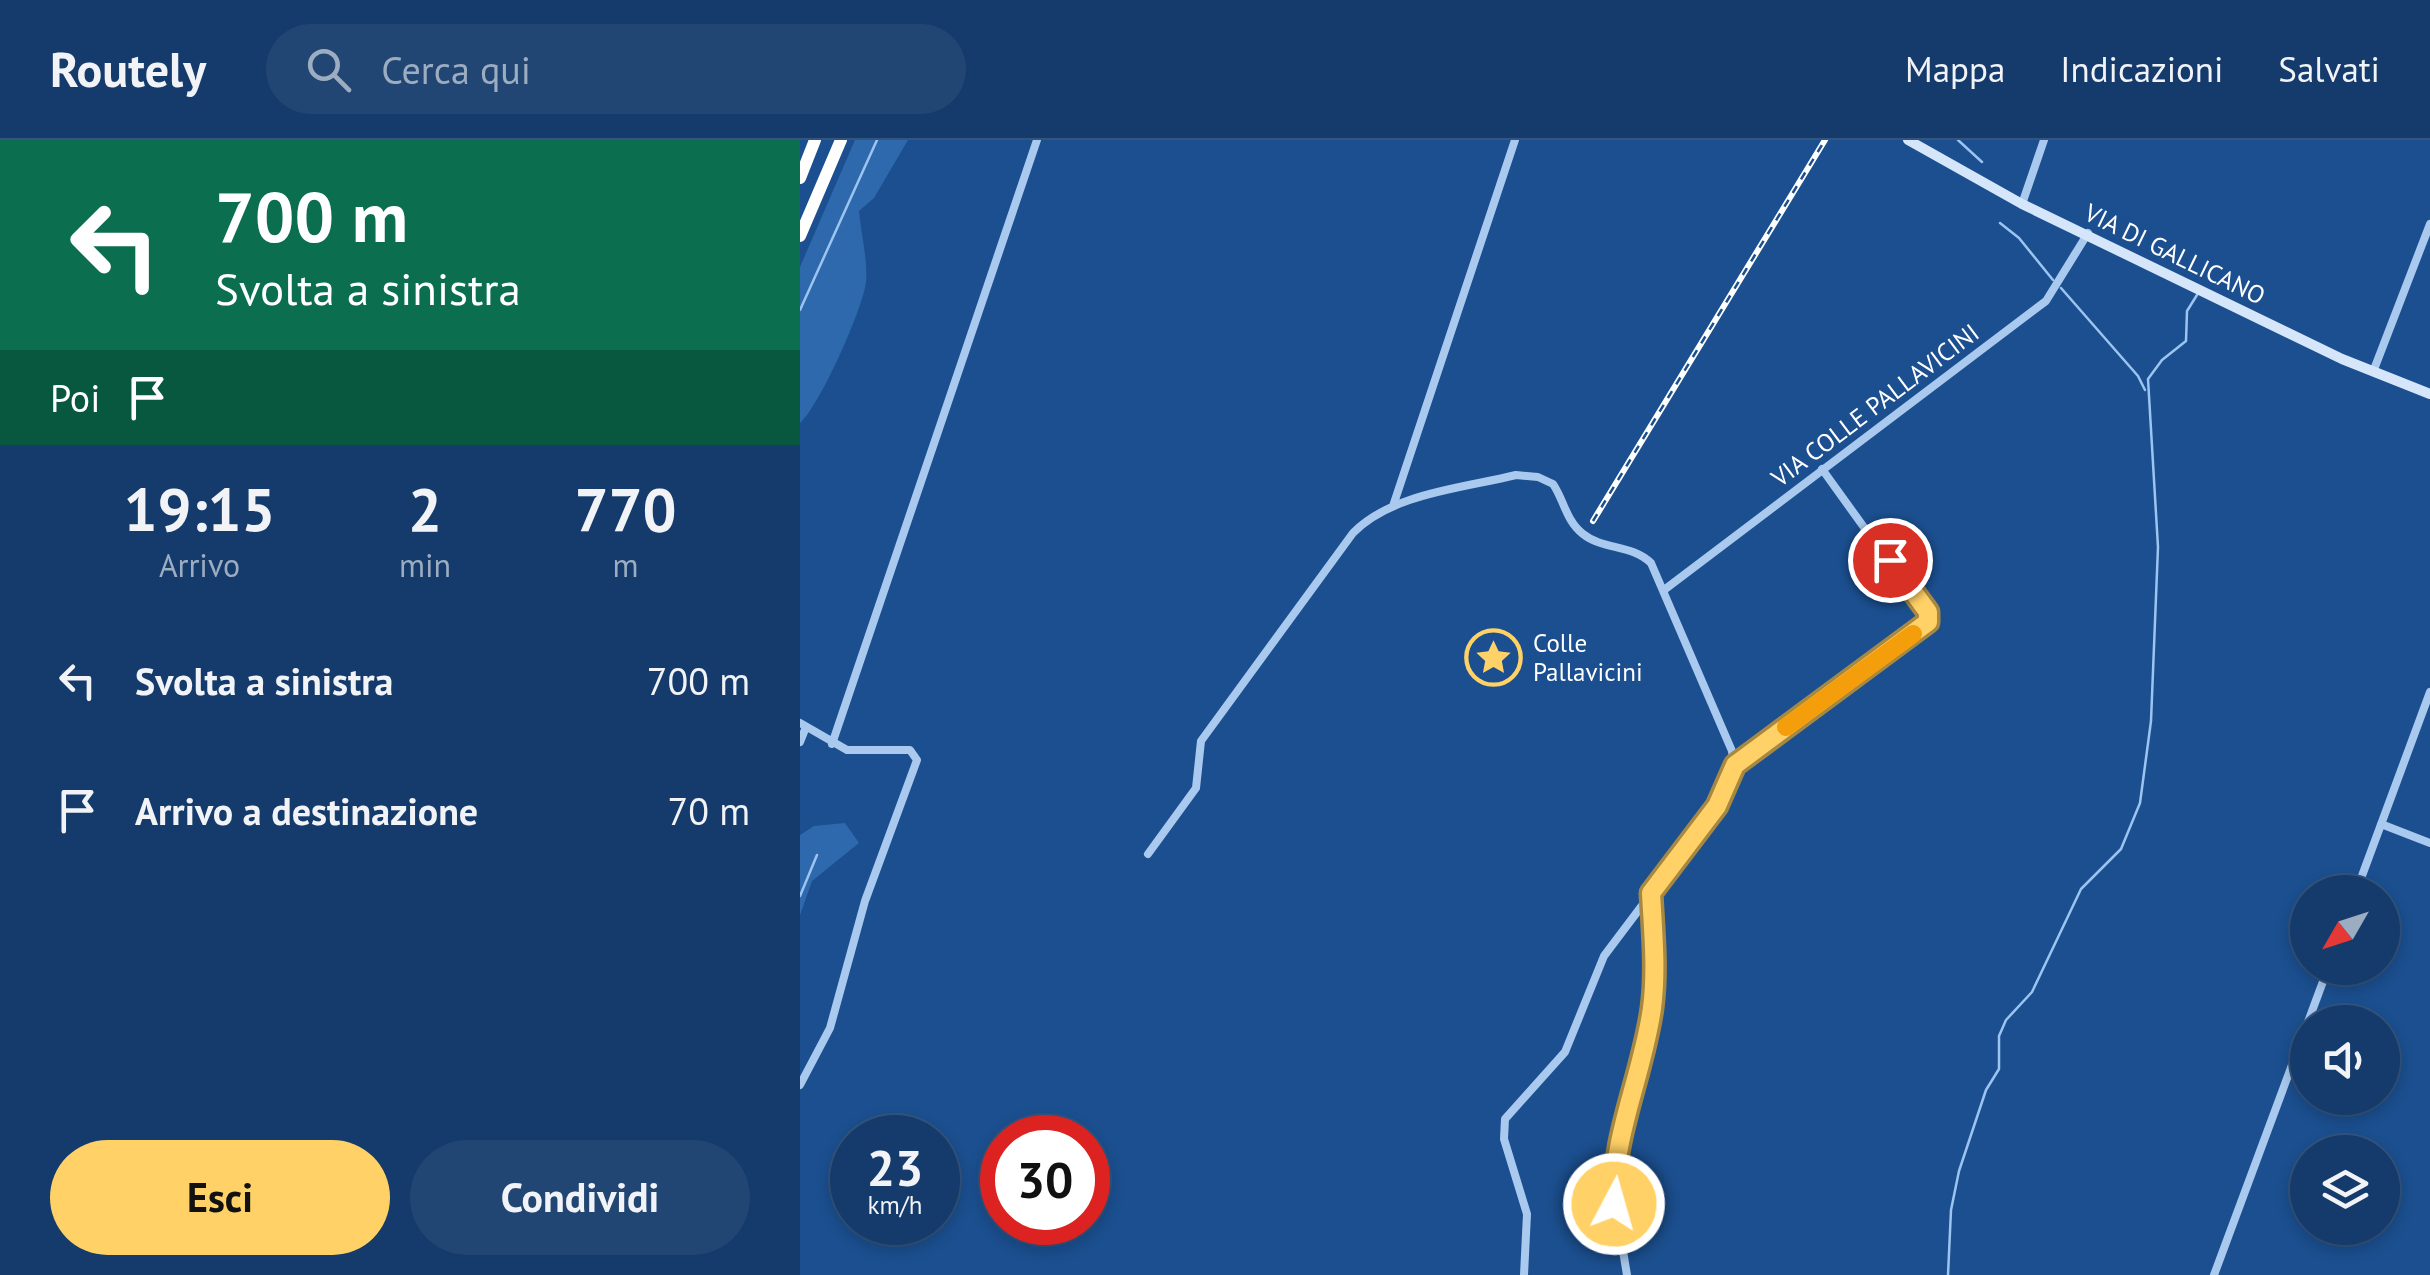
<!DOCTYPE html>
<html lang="it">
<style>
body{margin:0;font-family:"PT Sans",sans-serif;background:#214673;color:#f1f3f6;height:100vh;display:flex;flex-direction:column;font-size:38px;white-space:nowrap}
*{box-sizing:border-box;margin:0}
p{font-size:32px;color:#9dadc1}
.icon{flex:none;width:55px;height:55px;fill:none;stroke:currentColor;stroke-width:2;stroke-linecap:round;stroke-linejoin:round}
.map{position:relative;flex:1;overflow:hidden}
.details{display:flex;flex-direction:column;background:#143b6b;width:800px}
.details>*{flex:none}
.top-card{background:#0b6e4f;color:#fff;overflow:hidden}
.needle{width:65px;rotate:231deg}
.controls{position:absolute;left:1490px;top:735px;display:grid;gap:20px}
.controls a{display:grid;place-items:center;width:110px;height:110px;border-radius:50%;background:#143b6b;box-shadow:0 5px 15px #0003,0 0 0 2px #33557e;font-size:50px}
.speed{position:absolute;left:30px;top:975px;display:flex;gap:20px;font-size:50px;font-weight:700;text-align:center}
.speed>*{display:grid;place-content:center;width:130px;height:130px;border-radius:50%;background:#143b6b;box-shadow:0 5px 15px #0003,0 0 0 2px #33557e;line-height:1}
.speed small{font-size:25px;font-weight:400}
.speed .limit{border:15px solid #d22;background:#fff;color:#111}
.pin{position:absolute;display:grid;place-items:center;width:85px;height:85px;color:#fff;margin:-42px;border:5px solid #fff;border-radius:50%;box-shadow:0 2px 10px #0007}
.me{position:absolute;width:110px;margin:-55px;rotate:6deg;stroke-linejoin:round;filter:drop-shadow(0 0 8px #0008)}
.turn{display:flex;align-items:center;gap:35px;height:210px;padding:0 50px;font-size:45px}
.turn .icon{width:130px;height:130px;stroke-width:2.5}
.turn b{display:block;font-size:70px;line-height:85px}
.then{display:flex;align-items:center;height:95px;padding:0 50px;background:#0003;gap:20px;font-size:38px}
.eta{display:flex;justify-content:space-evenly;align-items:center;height:170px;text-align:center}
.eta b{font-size:60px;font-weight:700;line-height:70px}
.primary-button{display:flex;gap:20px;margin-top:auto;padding:20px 50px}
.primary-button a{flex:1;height:115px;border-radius:60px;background:#ffd166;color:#111;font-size:40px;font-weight:700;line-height:115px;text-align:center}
.primary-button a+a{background:#214673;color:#f1f3f6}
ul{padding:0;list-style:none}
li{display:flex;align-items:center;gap:30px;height:130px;padding:0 50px}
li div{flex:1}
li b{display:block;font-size:38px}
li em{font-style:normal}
header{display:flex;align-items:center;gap:60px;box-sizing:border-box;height:140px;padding:0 50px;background:#143b6b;border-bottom:2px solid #33557e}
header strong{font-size:48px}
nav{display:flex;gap:55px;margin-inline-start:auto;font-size:35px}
.search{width:700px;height:90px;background:#214673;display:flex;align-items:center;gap:25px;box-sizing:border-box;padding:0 35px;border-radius:55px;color:#9dadc1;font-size:38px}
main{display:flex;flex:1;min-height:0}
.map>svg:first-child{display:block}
</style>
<header>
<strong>Routely</strong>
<div class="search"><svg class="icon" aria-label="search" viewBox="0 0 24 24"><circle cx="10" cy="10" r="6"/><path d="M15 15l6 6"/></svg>Cerca qui</div>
<nav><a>Mappa</a><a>Indicazioni</a><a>Salvati</a></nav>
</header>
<main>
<section class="details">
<div class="top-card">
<div class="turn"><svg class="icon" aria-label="left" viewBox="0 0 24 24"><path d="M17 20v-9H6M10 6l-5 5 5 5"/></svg><div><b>700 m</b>Svolta a sinistra</div></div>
<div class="then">Poi<svg class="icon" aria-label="arrive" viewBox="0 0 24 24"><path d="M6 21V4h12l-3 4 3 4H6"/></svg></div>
</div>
<div class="eta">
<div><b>19:15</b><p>Arrivo</p></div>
<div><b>2</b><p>min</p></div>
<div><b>770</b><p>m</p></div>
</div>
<ul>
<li><svg class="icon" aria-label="left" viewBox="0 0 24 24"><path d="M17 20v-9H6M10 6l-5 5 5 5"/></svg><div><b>Svolta a sinistra</b></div><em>700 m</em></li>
<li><svg class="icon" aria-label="arrive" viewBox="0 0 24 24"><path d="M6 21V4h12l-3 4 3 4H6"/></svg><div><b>Arrivo a destinazione</b></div><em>70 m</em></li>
</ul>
<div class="primary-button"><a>Esci</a><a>Condividi</a></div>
</section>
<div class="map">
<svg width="1630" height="1135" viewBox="0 0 1630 1135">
<rect width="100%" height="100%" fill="#1b4f8f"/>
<path fill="#2e69ad" d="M55 0H108L74 58 59 71C61 94 68 120 66 142 63 169 19 267 0 283V127Z
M45 683 59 703 12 741 0 775V695L14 686Z"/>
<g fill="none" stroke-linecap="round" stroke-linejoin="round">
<path stroke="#9cc4f0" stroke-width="2.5" d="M1158 0 1182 22
M1200 83 1219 98 1253 140
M1261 148 1338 236 1345 250
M0 170 77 0
M0 756 17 715
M1148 1135 1151 1070 1159 1031 1186 950 1199 929V896L1206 880 1232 852 1281 749 1321 709 1340 663 1351 581 1358 407 1348 239 1362 220 1386 201 1387 171 1397 155"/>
<path stroke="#a9c9ee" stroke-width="8" d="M1222 64 1244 0
M1573 232 1630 84
M593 366 715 0
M864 450 1246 161 1288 93
M0 583 47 610H110L117 620 65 761 30 888 0 945
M0 602 6 587
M32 604 237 0
M935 625 1130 479 1022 329
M1581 684 1630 703
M348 714 396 648 401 601 553 393C592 353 664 348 716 335L738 337 753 344C764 360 766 381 783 394 803 410 831 404 851 423L932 611 934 632 920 662 804 816 765 912 705 979 704 999 727 1074 724 1135
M1556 752 1630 552
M827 1135 814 1057 825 972 852 868 855 806 851 753
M1414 1135 1528 828"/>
<path stroke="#d6e6fa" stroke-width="10" d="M1108 0 1222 64 1542 219 1630 254"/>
<path stroke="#fff" stroke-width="12" d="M0 38 15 0
M0 96 41 0"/>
<defs>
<path id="rail" d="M793 381 1025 0"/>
</defs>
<use href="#rail" stroke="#fff" stroke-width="6"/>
<use href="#rail" stroke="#1b4f8f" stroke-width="2.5" stroke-dasharray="8" stroke-linecap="butt"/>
</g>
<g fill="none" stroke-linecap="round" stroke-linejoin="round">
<defs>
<path id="route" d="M814 1064C812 996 843 934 852 868 857 830 853 791 851 753L917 666 935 625 1128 482V472L1090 420"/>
</defs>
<use href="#route" stroke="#a68842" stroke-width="25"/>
<use href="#route" stroke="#ffd166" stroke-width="18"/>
<path stroke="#f59e0b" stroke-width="18" d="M986 587 1113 494"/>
</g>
<defs>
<symbol id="sight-ring" viewBox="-11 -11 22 22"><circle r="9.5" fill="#1b4f8f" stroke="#ffd166" stroke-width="1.5"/><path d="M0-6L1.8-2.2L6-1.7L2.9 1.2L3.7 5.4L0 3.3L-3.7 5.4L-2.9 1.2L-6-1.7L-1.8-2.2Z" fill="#ffd166"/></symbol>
</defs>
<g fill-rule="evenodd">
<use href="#sight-ring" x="662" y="486" width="63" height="63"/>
</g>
<g text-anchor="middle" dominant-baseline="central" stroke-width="10" stroke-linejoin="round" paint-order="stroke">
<g font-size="25" fill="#fff" stroke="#1b4f8f">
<text transform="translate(1375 114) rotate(26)">VIA DI GALLICANO</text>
<text transform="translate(1075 265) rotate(-37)">VIA COLLE PALLAVICINI</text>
</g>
<g font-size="25" fill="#fff" stroke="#1b4f8f" text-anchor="start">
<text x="733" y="503">Colle<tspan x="733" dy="29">Pallavicini</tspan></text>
</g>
</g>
</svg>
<div class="controls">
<a><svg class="needle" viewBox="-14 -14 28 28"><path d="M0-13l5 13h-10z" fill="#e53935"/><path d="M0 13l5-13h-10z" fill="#9dadc1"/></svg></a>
<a><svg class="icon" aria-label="sound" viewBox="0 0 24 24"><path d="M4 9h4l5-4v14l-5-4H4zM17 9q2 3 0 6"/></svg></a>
<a><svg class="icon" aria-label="layers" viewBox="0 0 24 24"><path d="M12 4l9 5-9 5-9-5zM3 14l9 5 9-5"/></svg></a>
</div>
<div class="speed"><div>23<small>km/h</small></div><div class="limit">30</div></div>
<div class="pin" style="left:1090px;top:420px;background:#d93025"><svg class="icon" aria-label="arrive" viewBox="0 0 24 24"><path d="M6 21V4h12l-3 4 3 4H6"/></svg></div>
<svg class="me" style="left:814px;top:1064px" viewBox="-20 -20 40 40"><circle r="17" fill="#ffd166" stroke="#fff" stroke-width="3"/><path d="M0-11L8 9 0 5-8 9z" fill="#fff"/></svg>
</div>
</main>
